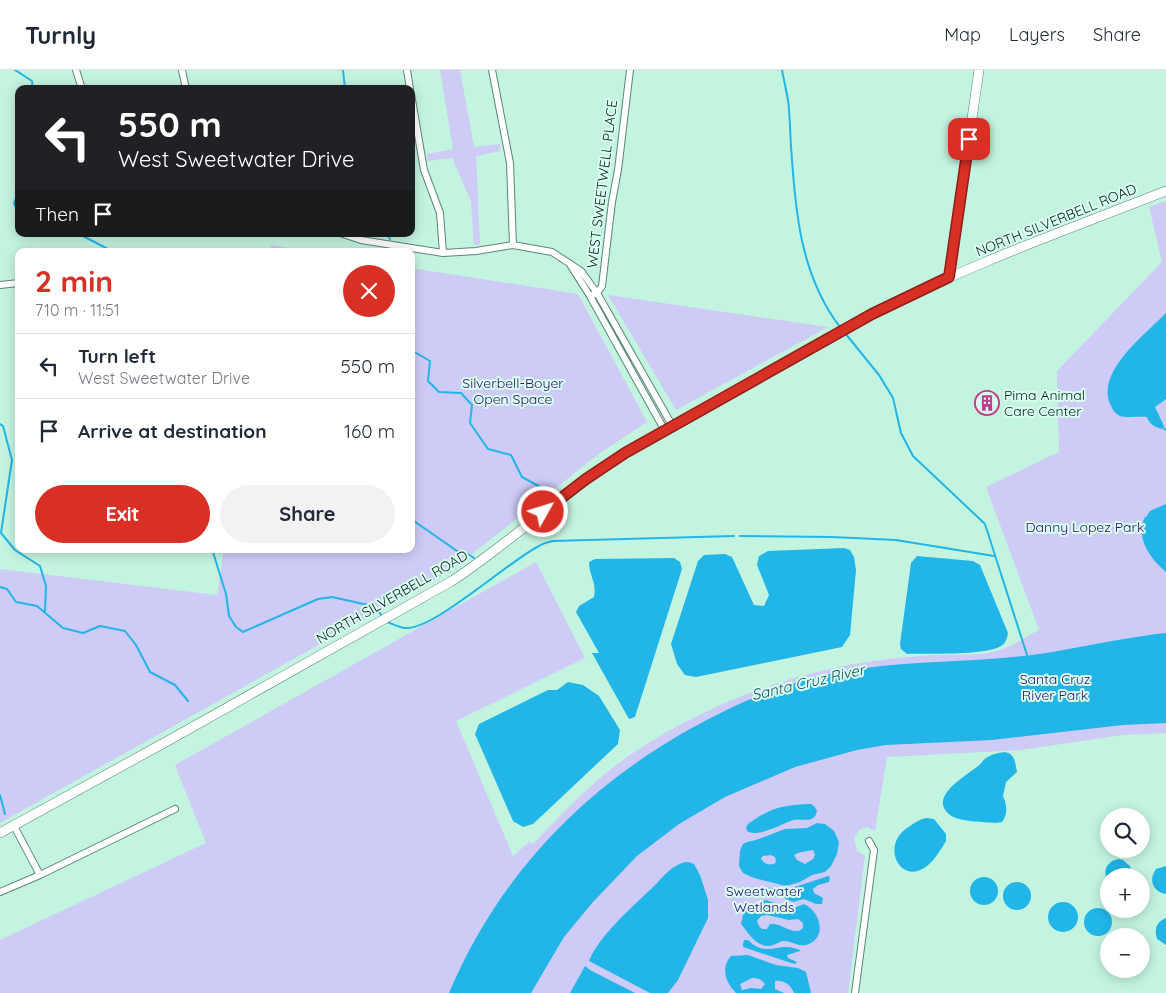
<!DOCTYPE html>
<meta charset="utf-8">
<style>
body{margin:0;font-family:Quicksand,sans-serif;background:#f2f2f3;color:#1f2937;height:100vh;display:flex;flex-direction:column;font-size:19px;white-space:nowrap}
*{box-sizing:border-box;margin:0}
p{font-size:16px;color:#747a83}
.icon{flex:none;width:28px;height:28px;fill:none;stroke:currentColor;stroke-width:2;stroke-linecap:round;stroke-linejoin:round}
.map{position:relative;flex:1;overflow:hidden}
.sheet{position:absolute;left:15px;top:178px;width:400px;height:305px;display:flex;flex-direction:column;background:#fff;border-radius:10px;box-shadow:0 2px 12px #0003}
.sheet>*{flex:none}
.hud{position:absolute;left:15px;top:15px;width:400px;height:152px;border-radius:10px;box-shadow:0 2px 12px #0003;background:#202124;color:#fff;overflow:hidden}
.fabs{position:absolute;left:1100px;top:738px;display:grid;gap:10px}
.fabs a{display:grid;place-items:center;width:50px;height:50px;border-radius:50%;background:#fff;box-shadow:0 2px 12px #0003;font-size:25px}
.pin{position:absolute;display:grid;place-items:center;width:42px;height:42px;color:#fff;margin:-21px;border-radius:10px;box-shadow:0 2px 8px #0006}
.me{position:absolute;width:55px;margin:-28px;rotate:51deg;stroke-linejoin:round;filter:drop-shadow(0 0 4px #0008)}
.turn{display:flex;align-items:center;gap:18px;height:105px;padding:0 20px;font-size:22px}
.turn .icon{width:65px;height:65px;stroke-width:2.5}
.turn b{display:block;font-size:35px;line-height:42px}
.then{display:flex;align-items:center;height:48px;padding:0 20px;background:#0003;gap:10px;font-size:19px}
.round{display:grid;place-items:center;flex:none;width:52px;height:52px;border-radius:26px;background:#f2f2f3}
.summary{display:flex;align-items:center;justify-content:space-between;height:85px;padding:0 20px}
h1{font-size:30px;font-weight:700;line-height:38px;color:#d93025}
.button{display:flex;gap:10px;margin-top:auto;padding:10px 20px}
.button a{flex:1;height:58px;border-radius:30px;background:#d93025;color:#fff;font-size:20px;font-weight:700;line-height:58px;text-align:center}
.button a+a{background:#f2f2f3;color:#1f2937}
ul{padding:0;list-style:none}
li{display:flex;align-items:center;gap:15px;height:65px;padding:0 20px;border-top:1px solid #e0e1e3}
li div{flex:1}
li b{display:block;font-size:19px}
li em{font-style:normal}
header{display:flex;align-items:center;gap:30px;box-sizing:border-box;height:70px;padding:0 25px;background:#fff;border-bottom:1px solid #e0e1e3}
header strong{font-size:24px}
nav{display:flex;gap:28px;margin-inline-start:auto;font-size:18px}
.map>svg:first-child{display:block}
</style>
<header>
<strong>Turnly</strong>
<nav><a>Map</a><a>Layers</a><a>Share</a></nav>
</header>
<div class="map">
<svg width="1166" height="923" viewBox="0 0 1166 923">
<rect width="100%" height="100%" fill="#c3f4e0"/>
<path fill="#cecbf6" d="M440 0H460L474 77 500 74V81L476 86 480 174 474 175 471 131 454 93V88L428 91 427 84 453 79Z
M1166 131V663L1123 665 1021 680 887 687 875 761 867 757 859 760 854 768 857 781 865 786 848 923H0V870L206 773 175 695 536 492 585 588 456 651 513 786 529 772 533 774C559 747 585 719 615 696 687 642 786 602 875 591 895 588 915 586 935 585 957 584 981 587 1002 579 1015 575 1027 566 1039 560L986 417 1059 382 1057 301 1162 192 1149 137Z
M271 175 307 181H270Z
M411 198 578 224 647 352 600 383 449 502 0 753V499L217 525 224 479H411Z
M608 225 828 257 676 340Z"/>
<path fill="#22b5e8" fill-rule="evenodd" d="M1166 243V329L1155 337 1164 356 1162 359C1155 357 1149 354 1147 347 1140 346 1125 348 1120 346 1115 344 1112 338 1110 334 1096 301 1146 264 1166 243Z
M1166 434V502C1150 488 1135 468 1145 447H1146L1150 441Z
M844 478 850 480 854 487 856 500 850 565 842 577 696 607 685 605 677 594 671 574 698 491 704 485 725 484 732 487 754 535 764 536 769 525 757 495 759 486 768 481Z
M917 486 973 491 980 495 1008 563C1007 568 1006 573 1001 576 985 586 927 583 907 584L901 579 900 574 911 493Z
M674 488 680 492 682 499 635 647 629 649 592 583H599L576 542 579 536 594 527C597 512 589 506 589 492L595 489Z
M1166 563V653L1123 655 992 670 886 675 857 680 795 697 725 727 679 754 637 786 593 832 564 867 531 923H449C499 806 580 721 690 659 733 635 778 615 825 605 888 591 950 593 1013 587 1050 584 1087 575 1124 569 1138 567 1152 564 1166 563Z
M568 612 583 615 599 626 620 660 618 674 533 754 523 757 513 751 475 664 479 654 548 620H557Z
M1005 682C1015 684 1015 692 1017 702L1006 712 1003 726C1007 735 1008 744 1002 752L996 753C984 752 959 752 950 745 927 727 966 706 978 696 981 694 983 690 986 688 992 684 998 683 1005 682Z
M811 734 815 737 817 741C816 744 816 746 813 748 808 752 799 748 793 750 782 754 757 768 747 761L746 758 748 754C771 737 784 735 811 734Z
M927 748 934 749 946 764V771C941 779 935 790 927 796 901 817 878 774 910 756 916 752 920 749 927 748Z
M817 753 825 754 834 761 839 772 837 784 831 796 825 802 812 805 800 812 786 816 754 808 743 803 739 796 740 781 743 774 747 772 756 770 785 759 807 758ZM813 780 815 785 813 789 805 794 797 790 794 785C799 782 807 781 813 780ZM771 785 775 787 776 792 774 794C769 795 763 794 761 788L763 786Z
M1118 789 1123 790 1130 796 1132 806H1109V813C1102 803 1105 792 1118 789Z
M688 792 694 794 700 805 708 830V848L678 910 668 923H650L589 891C598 867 633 836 651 819 662 809 672 793 688 792Z
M1166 796V824C1153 822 1148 810 1156 799Z
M828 806 830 807 829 812 818 815 813 819 814 823 823 828 822 834H816L804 829 793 832 782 827 764 825 759 822 760 819 763 817 786 820Z
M970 821a14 14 0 1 1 28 0a14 14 0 1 1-28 0Z
M1003 826a14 14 0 1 1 28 0a14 14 0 1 1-28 0Z
M766 830 791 839 804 834C821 842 828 869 806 875 798 877 791 870 783 871 778 872 774 876 768 876 756 876 748 863 741 854L744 841 752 834ZM767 845 789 850 798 849 803 853V858L799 861C787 862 782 853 770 854L767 859H762L759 856 757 851 761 846Z
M1048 847a15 15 0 1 1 30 0a15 15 0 1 1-30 0Z
M1084 852a14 14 0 1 1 28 0a14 14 0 1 1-28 0Z
M1166 848V875L1157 869C1154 860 1156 852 1166 848Z
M744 870H748C767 889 779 870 800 880V881L787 885 788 888 797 892 795 894 791 893 743 877V874Z
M748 885 776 895 798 898 806 902 811 923H794C791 915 784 910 775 911V919L784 923H736C726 913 720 898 731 886ZM752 908C758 908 761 909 765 914L761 919 751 918 742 920 740 914Z
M585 896 590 900 635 923H570Z"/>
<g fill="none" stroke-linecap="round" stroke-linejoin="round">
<path stroke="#22b5e8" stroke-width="2" d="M15 0 32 11 33 19
M343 0 345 19
M782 0C784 10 786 20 788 30 790 45 790 61 791 76 795 139 800 205 840 257
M19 121 14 133 15 136 19 138
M79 164 108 179H126L129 181
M387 164 390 169
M845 263 879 305 893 328 901 363 913 386 985 454 1027 585
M411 280 430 291 428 311 439 322 461 323 472 335 470 353 488 379 511 385 522 407 555 425
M0 354 3 356 12 390 1 463 15 480 40 496 46 516 45 541
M1163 358 1166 360
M411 449 457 481 465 482 474 488
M740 466 832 467 896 470 994 486
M212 479 226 524 229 546 236 557 243 562 318 529 332 527 368 535 380 543 382 547
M0 517 7 519 16 532 37 536 63 558 83 563 100 556 125 561 136 575 150 602 175 615 188 631
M387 552C393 554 400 558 405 558 433 561 510 490 539 476 543 473 549 472 553 471L734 466
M0 725 5 744"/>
<defs>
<path id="minor" d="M76 0 82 19
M182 0 186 19
M407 0 410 19
M492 0 510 93 513 175
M411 24 424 100 440 143 443 183
M343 164 361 170 443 183 476 181 513 175 552 182 581 201 597 223 673 357
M571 196 590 226 665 361
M0 215 19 213
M590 226 597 223 602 216 612 132 618 100 630 0
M14 756 40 805
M0 822 40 805 175 739
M855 923 874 780 869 771"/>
<path id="tertiary" d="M949 207 979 0"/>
<path id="secondary" d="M0 763 173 668 452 511C512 471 564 422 625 383 708 338 789 287 873 244 967 195 1067 160 1166 121"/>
</defs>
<use href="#minor" stroke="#5a8776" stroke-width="8"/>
<use href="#tertiary" stroke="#5a8776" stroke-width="10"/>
<use href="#secondary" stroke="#5a8776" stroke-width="10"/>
<use href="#minor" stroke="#fff" stroke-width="6"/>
<use href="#tertiary" stroke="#fff" stroke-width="9"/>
<use href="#secondary" stroke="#fff" stroke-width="9"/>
</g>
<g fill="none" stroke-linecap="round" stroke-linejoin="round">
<defs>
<path id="route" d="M543 442 586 409 625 383 872 244 949 207 969 69"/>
</defs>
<use href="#route" stroke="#8d1f18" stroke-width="12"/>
<use href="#route" stroke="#d93025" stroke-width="9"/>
</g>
<defs>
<symbol id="building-ring" viewBox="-11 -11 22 22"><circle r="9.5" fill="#d8ffef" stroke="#bd3d88" stroke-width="1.5"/><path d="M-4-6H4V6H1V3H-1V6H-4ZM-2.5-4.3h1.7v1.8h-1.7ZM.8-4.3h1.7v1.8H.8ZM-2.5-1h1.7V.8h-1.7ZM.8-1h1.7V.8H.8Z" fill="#bd3d88"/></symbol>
</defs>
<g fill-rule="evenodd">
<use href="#building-ring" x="973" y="319" width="28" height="28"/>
</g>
<g text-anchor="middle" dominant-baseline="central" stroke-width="4" stroke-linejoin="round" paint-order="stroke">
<g font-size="14" fill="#0d1f19" stroke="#d8ffef">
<text transform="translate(602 114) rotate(-83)">WEST SWEETWELL PLACE</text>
<text transform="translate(1056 150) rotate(-22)">NORTH SILVERBELL ROAD</text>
<text transform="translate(392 527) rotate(-30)">NORTH SILVERBELL ROAD</text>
</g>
<g font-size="14" fill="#32087a" stroke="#d8ffef">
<text x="513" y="313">Silverbell-Boyer<tspan x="513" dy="16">Open Space</tspan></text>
<text x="1085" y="457">Danny Lopez Park</text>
<text x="1055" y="609">Santa Cruz<tspan x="1055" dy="16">River Park</tspan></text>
<text x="764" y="821">Sweetwater<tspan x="764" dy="16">Wetlands</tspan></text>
</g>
<g font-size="14" fill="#0d1f19" stroke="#d8ffef" text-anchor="start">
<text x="1004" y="325">Pima Animal<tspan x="1004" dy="16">Care Center</tspan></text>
</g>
<g font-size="15" font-style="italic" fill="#154c61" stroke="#d8ffef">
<text transform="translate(808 612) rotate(-13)">Santa Cruz River</text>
</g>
</g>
</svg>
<div class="fabs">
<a><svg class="icon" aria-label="search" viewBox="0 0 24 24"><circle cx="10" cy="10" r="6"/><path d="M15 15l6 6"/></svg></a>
<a>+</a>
<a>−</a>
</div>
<div class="pin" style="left:969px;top:69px;background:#d93025"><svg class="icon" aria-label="arrive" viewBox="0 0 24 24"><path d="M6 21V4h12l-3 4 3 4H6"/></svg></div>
<svg class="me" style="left:543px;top:442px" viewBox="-20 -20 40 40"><circle r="17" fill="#d93025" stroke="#fff" stroke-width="3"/><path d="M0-11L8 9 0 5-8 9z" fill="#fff"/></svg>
<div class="hud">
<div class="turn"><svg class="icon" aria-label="left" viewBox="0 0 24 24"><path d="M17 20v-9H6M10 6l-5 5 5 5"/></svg><div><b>550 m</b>West Sweetwater Drive</div></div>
<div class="then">Then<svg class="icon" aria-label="arrive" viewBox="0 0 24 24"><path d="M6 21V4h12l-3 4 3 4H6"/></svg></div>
</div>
<section class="sheet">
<div class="summary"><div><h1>2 min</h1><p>710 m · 11:51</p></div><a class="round" style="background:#d93025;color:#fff"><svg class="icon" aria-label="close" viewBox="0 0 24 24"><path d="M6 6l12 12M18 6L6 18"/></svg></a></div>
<ul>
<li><svg class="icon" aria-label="left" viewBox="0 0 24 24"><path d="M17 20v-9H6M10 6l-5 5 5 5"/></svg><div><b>Turn left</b><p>West Sweetwater Drive</p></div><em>550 m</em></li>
<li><svg class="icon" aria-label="arrive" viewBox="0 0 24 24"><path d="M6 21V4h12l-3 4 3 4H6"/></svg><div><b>Arrive at destination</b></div><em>160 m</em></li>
</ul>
<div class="button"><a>Exit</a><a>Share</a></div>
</section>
</div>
